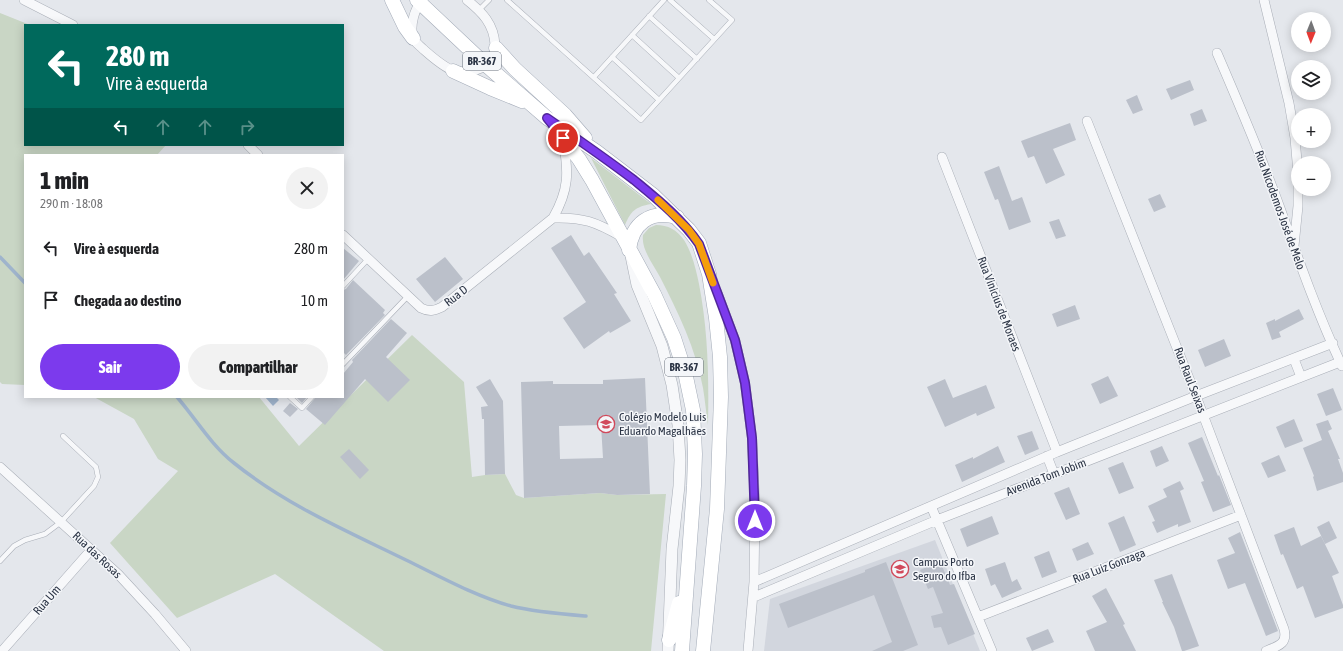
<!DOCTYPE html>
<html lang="pt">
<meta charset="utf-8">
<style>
body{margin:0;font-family:"Asap Condensed",sans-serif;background:#f2f2f2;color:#202124;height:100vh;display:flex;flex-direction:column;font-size:15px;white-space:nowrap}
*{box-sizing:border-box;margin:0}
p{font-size:13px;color:#757577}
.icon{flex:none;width:22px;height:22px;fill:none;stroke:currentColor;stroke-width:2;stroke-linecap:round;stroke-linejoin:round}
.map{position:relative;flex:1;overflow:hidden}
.details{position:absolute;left:24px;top:154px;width:320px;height:244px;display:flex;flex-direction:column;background:#fff;border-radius:0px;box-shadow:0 2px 10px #0003}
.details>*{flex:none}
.hud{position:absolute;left:24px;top:24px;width:320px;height:122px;border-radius:0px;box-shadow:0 2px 10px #0003;background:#00695c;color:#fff;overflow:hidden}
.needle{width:26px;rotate:181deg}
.buttons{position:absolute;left:1291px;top:12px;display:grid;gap:8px}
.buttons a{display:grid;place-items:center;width:40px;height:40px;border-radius:50%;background:#fff;box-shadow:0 2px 10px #0003;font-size:20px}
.pin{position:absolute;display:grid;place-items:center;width:34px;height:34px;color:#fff;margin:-17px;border:2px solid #fff;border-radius:50%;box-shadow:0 1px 4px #0007}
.me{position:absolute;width:44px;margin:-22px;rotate:0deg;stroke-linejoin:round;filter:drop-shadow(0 0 3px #0008)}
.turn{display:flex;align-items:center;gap:14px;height:84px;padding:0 16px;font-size:18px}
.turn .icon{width:52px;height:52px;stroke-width:2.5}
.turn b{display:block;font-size:28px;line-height:34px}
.lanes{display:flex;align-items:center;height:38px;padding:0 16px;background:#0003;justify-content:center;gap:20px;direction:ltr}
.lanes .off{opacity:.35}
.round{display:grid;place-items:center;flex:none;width:42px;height:42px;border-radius:21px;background:#f2f2f2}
.head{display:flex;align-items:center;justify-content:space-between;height:68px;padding:0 16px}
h1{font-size:24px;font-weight:800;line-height:30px}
.primary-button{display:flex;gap:8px;margin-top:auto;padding:8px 16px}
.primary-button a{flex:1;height:46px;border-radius:24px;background:#7c3aed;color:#fff;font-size:16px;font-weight:800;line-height:46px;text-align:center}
.primary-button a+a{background:#f2f2f2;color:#202124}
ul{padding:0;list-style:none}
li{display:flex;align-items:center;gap:12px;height:52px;padding:0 16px}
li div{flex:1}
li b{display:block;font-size:15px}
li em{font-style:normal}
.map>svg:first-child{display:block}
</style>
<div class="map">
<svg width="1343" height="651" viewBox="0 0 1343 651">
<rect width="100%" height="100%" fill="#e4e7ec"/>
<path fill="#d2d6de" d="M935 540 980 651H764L770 599Z"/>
<path fill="#c9d6c5" d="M0 13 30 25H25V145H166L157 155H25V385L2 384 0 382Z
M591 158 651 204C635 207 631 211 625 225Z
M656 225C668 225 677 230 684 240 692 253 696 269 699 284 708 330 709 377 708 425 706 412 705 400 703 388 696 349 678 312 660 277 653 264 641 249 643 235L649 228Z
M412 335 464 382 472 477 485 475 505 474 516 495 524 498 600 493 617 495 666 494 651 651H384L275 574 177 618 110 543 178 471 158 459 134 419 94 397H259L299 446Z"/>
<path fill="#9fb4cc" d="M265 397H276L279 400 273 406Z"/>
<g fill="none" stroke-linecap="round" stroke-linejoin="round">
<path stroke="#9fb4cc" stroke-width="3.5" d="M0 257 25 283
M177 397C196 419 211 445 234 463 286 505 347 531 406 560 439 576 475 596 511 606 535 612 561 614 586 616"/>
</g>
<path fill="#bbc0ca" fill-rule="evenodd" d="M1190 80 1194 90 1171 100 1166 89Z
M1137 95 1143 110 1133 114 1126 100Z
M1202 109 1207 121 1194 126 1190 114Z
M1070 123 1076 140 1053 149 1065 175 1046 184 1034 156 1028 158 1021 141Z
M999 166 1012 201 1022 197 1031 222 1009 230 998 199 995 200 984 172Z
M1160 194 1166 207 1154 212 1148 199Z
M1059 219 1066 236 1056 239 1049 222Z
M571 235 584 256 589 252 617 293 614 294 631 321 610 333 609 331 584 349 563 318 586 302 551 248Z
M343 248 359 261 343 280Z
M445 257 463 279 435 302 416 279Z
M353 280 385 310 383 313 385 315 346 355 343 352V290L346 289Z
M1075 305 1080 319 1057 327 1052 314Z
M1299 309 1304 319 1279 332 1281 337 1272 340 1266 323 1275 319V321Z
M391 319 407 333 386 357 410 380 388 402 365 379 325 425 306 409 316 397H343V374L353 362 352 360Z
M1224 339 1231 356 1205 367 1198 350Z
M1108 376 1118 396 1100 404 1091 384Z
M645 378 650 494 617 495 600 493 524 498 521 382 553 381V384H603V380ZM601 425 603 458 560 459 559 426Z
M490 379 503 401 505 474 485 475 484 419H482L481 407 488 406 476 387Z
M945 379 953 398 986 385 995 408 977 416 976 413 945 427 927 387Z
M1333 388 1342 410 1326 416 1317 394Z
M296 397H307L302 403Z
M290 403 298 409 290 417 283 411Z
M1294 419 1303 441 1285 448 1276 427Z
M1328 420 1332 429 1328 431 1340 459H1338L1343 473V482L1317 491 1313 477 1314 476 1303 448 1322 440 1316 424Z
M1032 431 1039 449 1025 455 1017 436Z
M1202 437 1218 476 1219 475 1231 505 1213 512 1201 482 1204 481 1188 443Z
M998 446 1005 462 962 482 955 465 973 457V459Z
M1162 446 1169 461 1156 467 1150 451Z
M349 449 369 470 360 479 340 457Z
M1279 455 1286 471 1268 478 1261 463Z
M1123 462 1134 488 1119 494 1108 468Z
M1180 481 1184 489 1180 491 1191 522 1178 527V524L1157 533 1152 522 1155 521 1148 506 1167 497 1163 489Z
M1069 487 1080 514 1066 520 1054 493Z
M992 516 999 534 967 547 960 529Z
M1124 516 1136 545 1120 552 1108 523Z
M1329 521 1337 538 1325 544 1317 527Z
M1294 527 1301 546 1321 536 1339 573 1332 576 1343 605V608L1315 618 1303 586 1297 589 1283 554 1281 555 1274 535Z
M1240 532 1278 631 1266 636 1245 583 1228 589 1217 560 1235 553 1228 538Z
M1088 542 1094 554 1077 561 1072 549Z
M1049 551 1057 572 1042 578 1034 557Z
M940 561 950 585 954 584 975 634 948 645 941 627 934 628 931 616 943 613 933 587 928 589 920 570Z
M886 562 918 645 903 651H872L892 642 874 595 788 628 779 604 865 572V570Z
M1005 562 1012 582 1017 579 1022 589 1002 598 995 584 991 586 985 569Z
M1172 574 1199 646 1184 651H1182L1174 627 1162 602H1163L1154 580Z
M1106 588 1125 624 1123 625 1136 651H1095L1086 631 1107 622 1092 596Z
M1048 629 1054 642 1032 651 1026 638Z"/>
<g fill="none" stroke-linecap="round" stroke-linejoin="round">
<defs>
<path id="service" d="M507 0 641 120 732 20 709 0
M670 0 714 39
M479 10 489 0
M649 16 697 59
M632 35 679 78
M612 57 659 100
M594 77 664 0
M343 286 368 259
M343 364 408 296
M290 397 302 408 312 397
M0 561 14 546 25 540 45 534 61 522 94 486 98 477 96 467 63 436"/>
<path id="minor" d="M24 0 73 25
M423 0C414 8 410 26 413 37 414 42 419 45 423 49 431 56 442 66 452 70 463 74 480 71 487 64 493 58 496 53 495 45 494 24 482 12 467 0
M1264 0 1289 103 1295 138 1298 173V206L1294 246
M1217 53C1239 104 1261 155 1280 208 1299 261 1318 315 1342 366
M1087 121 1196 396 1284 629C1288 644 1278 646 1266 651
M248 145 258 155
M942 157 1057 452
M553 218C583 217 596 222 622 237
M343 235 421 308C429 312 434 311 442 307L553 218C569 190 569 172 563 141
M717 292 735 340 745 383 752 438 755 506 754 582 748 651
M1294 359 1301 377
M1047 456 1054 474
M0 467 118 574 155 614 186 651
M931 506 992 651
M754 582 1057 452 1196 396 1333 343
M754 597 937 520 1340 362
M978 617 1241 515
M2 651 91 550"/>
<path id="tertiary" d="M631 256 637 285 662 346 672 385 678 425 680 460 679 486 672 549 668 651"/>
<path id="primary" d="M392 0 405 27 413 38
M417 0 486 65 547 118 597 152 653 195 689 230 699 243 709 274 716 318 720 357 721 397 717 509 703 651
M496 48 515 69 565 115 585 138
M453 71 490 88 522 101
M556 129 579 159 592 180 654 294 674 338 685 372 693 410 695 454 694 486 682 651
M629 250C632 223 650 210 677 217
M669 640 679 603"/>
</defs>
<use href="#service" stroke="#a9aeb7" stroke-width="5.5"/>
<use href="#minor" stroke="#a9aeb7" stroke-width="10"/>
<use href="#tertiary" stroke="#a9aeb7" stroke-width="12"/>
<use href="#primary" stroke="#a3abb8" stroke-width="15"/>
<use href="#service" stroke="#f7f8fa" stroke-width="4.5"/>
<use href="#minor" stroke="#f7f8fa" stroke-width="9"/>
<use href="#tertiary" stroke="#f7f8fa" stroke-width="11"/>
<use href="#primary" stroke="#fff" stroke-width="14"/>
</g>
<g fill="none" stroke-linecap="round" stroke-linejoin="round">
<defs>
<path id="route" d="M563 138 547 118C576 138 605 158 634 180 657 199 681 218 699 244L735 340 745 383 752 438 755 521"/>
</defs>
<use href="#route" stroke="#51269a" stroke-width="10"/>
<use href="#route" stroke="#7c3aed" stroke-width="7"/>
<path stroke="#f59e0b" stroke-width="7" d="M658 200 689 230 699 244 713 283"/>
</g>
<defs>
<symbol id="school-ring" viewBox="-11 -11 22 22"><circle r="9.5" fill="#f4f6f9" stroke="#d1495b" stroke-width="1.5"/><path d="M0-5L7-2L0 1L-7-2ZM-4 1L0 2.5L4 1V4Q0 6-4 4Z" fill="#d1495b"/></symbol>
</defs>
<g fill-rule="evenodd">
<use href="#school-ring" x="596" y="414" width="20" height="20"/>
<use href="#school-ring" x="890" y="559" width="20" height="20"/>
</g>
<g text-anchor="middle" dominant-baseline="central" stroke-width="3" stroke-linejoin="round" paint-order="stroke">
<g fill="#f4f6f9" stroke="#676e7b" stroke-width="1">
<rect x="463" y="52" width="38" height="18" rx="3"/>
<rect x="665" y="358" width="38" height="18" rx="3"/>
</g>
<g font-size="11" font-weight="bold" fill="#2b3445">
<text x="482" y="61">BR-367</text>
<text x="684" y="367">BR-367</text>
</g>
<g font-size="12" fill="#2b3445" stroke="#f4f6f9">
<text transform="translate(1280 210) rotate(70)">Rua Nicodemos José de Melo</text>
<text transform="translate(456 296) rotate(-38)">Rua D</text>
<text transform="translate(999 304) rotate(69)">Rua Vinicius de Moraes</text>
<text transform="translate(1190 380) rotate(69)">Rua Raul Seixas</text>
<text transform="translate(1046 477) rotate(-21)">Avenida Tom Jobim</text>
<text transform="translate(97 555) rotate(43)">Rua das Rosas</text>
<text transform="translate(1109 566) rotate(-21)">Rua Luiz Gonzaga</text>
<text transform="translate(47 600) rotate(-49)">Rua Um</text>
</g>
<g font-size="12" fill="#2b3445" stroke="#f4f6f9" text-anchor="start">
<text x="619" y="417">Colégio Modelo Luis<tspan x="619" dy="14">Eduardo Magalhães</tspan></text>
<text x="913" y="562">Campus Porto<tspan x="913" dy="14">Seguro do Ifba</tspan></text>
</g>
</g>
</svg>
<div class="buttons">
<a><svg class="needle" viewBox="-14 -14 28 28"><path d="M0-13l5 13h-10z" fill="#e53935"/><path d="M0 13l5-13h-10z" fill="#757577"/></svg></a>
<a><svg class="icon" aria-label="layers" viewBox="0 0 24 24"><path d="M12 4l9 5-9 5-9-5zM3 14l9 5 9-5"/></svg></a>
<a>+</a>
<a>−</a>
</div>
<div class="pin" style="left:563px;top:138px;background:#d93025"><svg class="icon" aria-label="arrive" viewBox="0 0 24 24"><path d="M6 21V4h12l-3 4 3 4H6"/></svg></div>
<svg class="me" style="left:755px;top:521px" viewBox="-20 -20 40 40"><circle r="17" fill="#7c3aed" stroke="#fff" stroke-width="3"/><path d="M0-11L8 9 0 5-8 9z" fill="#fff"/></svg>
<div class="hud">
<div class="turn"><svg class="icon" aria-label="left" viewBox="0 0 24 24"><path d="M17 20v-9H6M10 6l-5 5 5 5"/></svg><div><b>280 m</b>Vire à esquerda</div></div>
<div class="lanes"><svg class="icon" aria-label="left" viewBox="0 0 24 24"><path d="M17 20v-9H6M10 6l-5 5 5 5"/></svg><svg class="icon off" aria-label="ahead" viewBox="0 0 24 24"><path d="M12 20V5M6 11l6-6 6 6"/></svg><svg class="icon off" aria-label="ahead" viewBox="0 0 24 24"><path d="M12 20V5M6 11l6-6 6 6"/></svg><svg class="icon off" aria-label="right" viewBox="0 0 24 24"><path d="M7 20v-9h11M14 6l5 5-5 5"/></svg></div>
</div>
<section class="details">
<div class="head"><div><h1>1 min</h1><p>290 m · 18:08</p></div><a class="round"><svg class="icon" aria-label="close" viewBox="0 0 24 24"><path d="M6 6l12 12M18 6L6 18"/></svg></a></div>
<ul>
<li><svg class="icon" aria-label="left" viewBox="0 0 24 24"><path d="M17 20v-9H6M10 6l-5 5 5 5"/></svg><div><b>Vire à esquerda</b></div><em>280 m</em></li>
<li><svg class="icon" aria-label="arrive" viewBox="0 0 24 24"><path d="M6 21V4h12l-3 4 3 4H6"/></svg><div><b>Chegada ao destino</b></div><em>10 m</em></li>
</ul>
<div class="primary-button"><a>Sair</a><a>Compartilhar</a></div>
</section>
</div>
